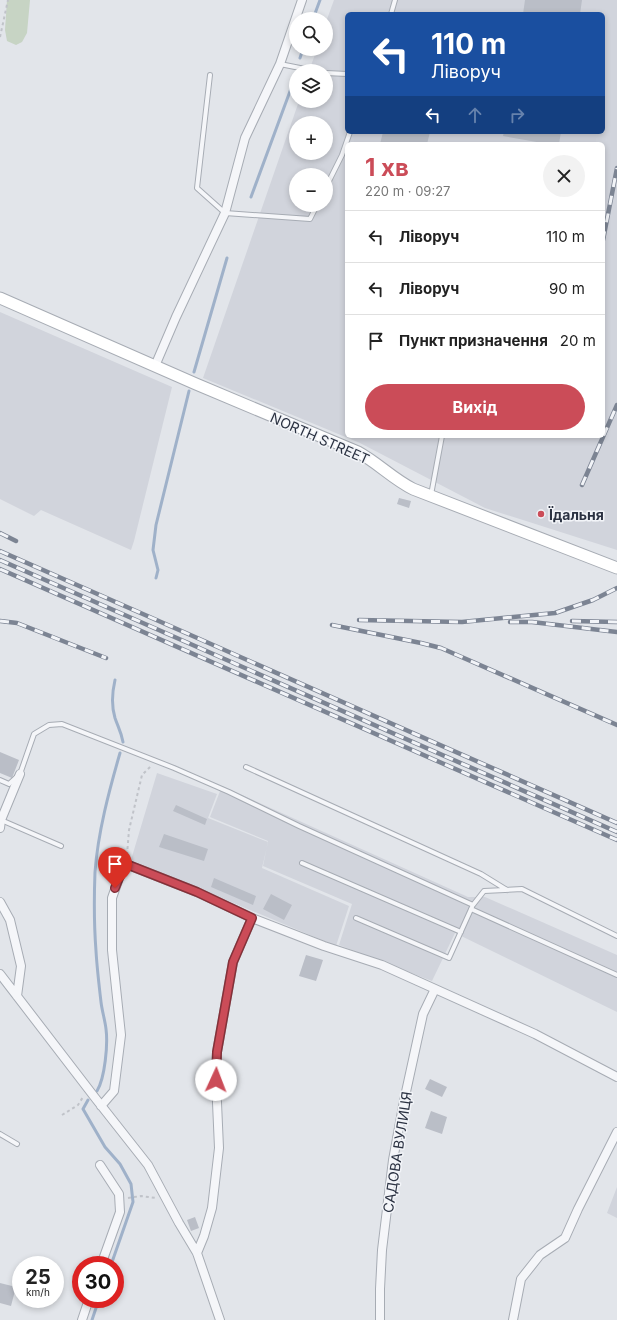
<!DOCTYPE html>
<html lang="uk">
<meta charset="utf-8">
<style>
body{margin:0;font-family:Inter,sans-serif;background:#f2f2f2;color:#222;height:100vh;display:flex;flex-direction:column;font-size:15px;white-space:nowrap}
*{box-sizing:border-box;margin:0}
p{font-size:13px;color:#767676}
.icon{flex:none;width:22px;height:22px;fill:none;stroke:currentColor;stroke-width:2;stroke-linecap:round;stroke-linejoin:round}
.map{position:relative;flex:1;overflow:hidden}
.panel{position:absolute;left:345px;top:142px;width:260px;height:296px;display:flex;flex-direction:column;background:#fff;border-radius:6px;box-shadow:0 2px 6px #0003}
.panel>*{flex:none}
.guide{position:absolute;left:345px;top:12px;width:260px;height:122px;border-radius:6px;box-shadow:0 2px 6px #0003;background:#1a4fa0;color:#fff;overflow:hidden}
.fabs{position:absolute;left:289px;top:12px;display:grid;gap:8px}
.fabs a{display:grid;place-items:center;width:44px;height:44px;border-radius:50%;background:#fff;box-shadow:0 2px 6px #0003;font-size:20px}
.speed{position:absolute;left:12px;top:1256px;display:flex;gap:8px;font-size:20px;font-weight:700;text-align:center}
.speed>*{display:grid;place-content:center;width:52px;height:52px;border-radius:50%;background:#fff;box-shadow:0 2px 6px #0003;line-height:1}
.speed small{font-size:10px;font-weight:400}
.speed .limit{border:6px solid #d22;background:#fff;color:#111}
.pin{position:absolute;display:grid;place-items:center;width:34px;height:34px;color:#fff;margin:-41px -17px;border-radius:50% 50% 50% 0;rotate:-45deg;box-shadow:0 0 4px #0007}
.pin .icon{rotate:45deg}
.me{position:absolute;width:44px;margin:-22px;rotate:2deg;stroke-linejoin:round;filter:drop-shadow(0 0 3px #0008)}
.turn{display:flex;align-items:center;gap:14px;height:84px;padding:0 20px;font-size:18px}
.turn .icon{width:52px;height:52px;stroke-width:2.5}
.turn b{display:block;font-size:28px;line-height:34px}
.lanes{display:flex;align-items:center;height:38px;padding:0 20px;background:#0003;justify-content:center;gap:20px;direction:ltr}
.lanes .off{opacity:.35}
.round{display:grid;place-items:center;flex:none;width:42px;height:42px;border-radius:21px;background:#f2f2f2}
.head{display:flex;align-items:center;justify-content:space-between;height:68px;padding:0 20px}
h1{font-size:24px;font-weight:700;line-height:30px;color:#cb4c58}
.button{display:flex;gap:8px;margin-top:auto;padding:8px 20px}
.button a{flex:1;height:46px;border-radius:24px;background:#cb4c58;color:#fff;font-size:16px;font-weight:700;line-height:46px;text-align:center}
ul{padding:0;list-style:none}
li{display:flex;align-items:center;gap:12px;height:52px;padding:0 20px;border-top:1px solid #e0e0e0}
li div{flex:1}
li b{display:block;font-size:15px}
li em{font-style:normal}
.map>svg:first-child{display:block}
</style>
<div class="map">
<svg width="617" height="1320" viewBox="0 0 617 1320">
<rect width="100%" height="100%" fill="#e2e5ea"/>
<path fill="#d1d4dc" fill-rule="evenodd" d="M334 0H617V550L485 508 360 443 203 378 299 101H326V71H309L317 49H326V22ZM347 14H603V132H347ZM296 123H326V153H296ZM347 144H603V436H347ZM296 175H326V205H296Z
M0 312 172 387 134 541 131 550 41 510 34 516 0 499Z
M157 773 217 794 208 818 268 842 262 868 349 906 336 946 131 860Z
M222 786 468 897H485L617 955V1012L455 933 432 981 339 945 352 904 263 866 268 841 210 817Z
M617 1187V1218L607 1213Z"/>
<path fill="#c7d4c4" d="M7 0H30L27 33 22 42 16 45 7 41 5 30Z"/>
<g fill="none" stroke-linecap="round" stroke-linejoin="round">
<path stroke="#9fb1c9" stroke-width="3" d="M313 19 320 0
M300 58 303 49
M251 197 296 75
M194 372 227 258
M156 578 158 570 153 550 156 525 189 391
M115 680C112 693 111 705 115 718 118 727 121 731 123 742
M97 1091C105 1078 108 1044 106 1029 105 1020 102 1011 101 1002 99 985 97 968 96 951 94 925 94 898 95 872 98 832 109 791 120 753
M88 1100 83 1109 105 1147 120 1164 131 1184 133 1202 111 1265
M92 1320 99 1299"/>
</g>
<path fill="#babec7" d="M525 0H582L580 14H523Z
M383 132H430L427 144H380Z
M504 132H561L559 144H548L503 136Z
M399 498 411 501 409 508 397 504Z
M0 752 19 760 12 778 0 773Z
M176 805 207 819 205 825 173 811Z
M164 834 208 849 204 861 159 847Z
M214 878 256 896 253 905 211 887Z
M271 894 292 905 284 920 263 909Z
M306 955 323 960 316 981 299 976Z
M430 1079 447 1087 442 1097 425 1089Z
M431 1111 447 1117 442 1134 425 1128Z
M195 1217 199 1228 191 1231 187 1220Z
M0 1283 16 1287 11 1306 0 1303Z"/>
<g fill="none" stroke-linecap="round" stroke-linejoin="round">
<defs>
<path id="lane" d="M391 14 395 0
M280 64 315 71
M326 73 347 74
M210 75 197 188 225 213 310 219 317 205
M326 187 342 155 350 132
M431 495 442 436
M246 767 481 874 507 890
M0 780 9 784 20 774 34 734 49 725 62 724 174 768 229 792 299 826 473 905 484 891 522 889 617 936
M1 820 61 846
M302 863 461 932
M471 909 617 975
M356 918 449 958 472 907
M0 1134 17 1144"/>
<path id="street" d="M155 366 176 317 225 213 245 138 280 64 302 0
M0 828 1 820 20 774
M0 902 10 920 21 966 17 996
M0 974 96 1099 148 1165 179 1223 197 1253 220 1320
M101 1106 114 1091 121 1035 112 950V898L119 878 126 864 197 892 252 918 324 946 382 965 535 1034 617 1077
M100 1165 119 1194 120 1212 101 1265
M197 1253 204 1236 212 1208 219 1148 216 1080 217 1052 233 962 252 918
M82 1320 89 1299
M380 1320V1289L382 1250 393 1160 404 1101 423 1014 435 989
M513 1320 521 1279 540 1255 565 1238 578 1209 617 1132"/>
<path id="secondary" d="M0 298 196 384 358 452C378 463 393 479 413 489L617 568"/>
</defs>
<use href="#lane" stroke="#a7acb4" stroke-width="6"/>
<use href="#street" stroke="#a7acb4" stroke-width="10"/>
<use href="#secondary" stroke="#a7acb4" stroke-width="13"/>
<path stroke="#c0c3c9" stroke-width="2" stroke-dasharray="3 3" stroke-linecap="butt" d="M0 37 8 0
M127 855 129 830 142 775 152 765
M62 1115 78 1105 83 1097
M128 1198 141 1196 156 1198"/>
<use href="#lane" stroke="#f5f6f9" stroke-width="4"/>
<use href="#street" stroke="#f5f6f9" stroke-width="8"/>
<use href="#secondary" stroke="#fff" stroke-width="11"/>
<defs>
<path id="rail" d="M603 240 617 168
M582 485 617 405
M0 533 16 541
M0 551 617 823
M0 560 617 832
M0 569 617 840
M359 620 462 622 555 613 593 600 617 588
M0 621 17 623 106 658
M572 621 617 622
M510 622H532L617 632
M332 625 421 643 441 648 617 725"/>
</defs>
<use href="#rail" stroke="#7c8493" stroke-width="4.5"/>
<use href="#rail" stroke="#f2f4f8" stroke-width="3" stroke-dasharray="9" stroke-linecap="butt"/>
</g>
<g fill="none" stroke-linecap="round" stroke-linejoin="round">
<defs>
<path id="route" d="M115 888 119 878 126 864 197 892 252 918 233 962 217 1052 216 1080"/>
</defs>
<use href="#route" stroke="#843139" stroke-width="10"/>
<use href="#route" stroke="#cb4c58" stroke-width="7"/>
</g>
<circle fill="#cb4c58" stroke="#f2f4f8" stroke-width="1.5" cx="541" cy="514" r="4"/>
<g text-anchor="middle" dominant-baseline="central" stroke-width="3" stroke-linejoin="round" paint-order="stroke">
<g font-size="14" fill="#2b3242" stroke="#f2f4f8">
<text transform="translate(320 438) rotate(24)">NORTH STREET</text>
<text transform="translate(397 1152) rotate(-81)">САДОВА ВУЛИЦЯ</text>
</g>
<g font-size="14" font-weight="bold" fill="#2b3242" stroke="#f2f4f8" text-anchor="start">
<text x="549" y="514">Їдальня</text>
</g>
</g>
</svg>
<div class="fabs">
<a><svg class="icon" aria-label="search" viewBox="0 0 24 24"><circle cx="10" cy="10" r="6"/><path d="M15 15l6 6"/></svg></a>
<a><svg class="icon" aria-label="layers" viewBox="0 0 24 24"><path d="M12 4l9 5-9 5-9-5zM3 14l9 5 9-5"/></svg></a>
<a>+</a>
<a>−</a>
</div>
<div class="speed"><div>25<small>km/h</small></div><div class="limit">30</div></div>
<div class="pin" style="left:115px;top:888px;background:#d93025"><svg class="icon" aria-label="arrive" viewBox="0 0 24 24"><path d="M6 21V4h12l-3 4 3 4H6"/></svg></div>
<svg class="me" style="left:216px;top:1080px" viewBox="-20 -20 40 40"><circle r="19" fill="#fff"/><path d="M0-13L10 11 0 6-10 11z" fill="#cb4c58"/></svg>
<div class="guide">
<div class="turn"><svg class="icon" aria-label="left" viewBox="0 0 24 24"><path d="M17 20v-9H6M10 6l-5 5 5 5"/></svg><div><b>110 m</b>Ліворуч</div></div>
<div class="lanes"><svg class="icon" aria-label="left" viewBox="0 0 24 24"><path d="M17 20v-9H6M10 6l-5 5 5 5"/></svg><svg class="icon off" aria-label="ahead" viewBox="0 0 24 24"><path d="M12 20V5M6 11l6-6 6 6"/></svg><svg class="icon off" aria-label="right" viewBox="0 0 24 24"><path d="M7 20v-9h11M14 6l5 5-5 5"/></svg></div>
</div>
<section class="panel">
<div class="head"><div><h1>1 хв</h1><p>220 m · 09:27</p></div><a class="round"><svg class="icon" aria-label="close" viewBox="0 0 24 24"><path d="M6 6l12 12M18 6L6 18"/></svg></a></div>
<ul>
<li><svg class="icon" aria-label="left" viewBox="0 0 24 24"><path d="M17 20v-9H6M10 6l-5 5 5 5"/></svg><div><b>Ліворуч</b></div><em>110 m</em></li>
<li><svg class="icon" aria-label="left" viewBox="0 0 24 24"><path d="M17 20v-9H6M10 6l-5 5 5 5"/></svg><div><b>Ліворуч</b></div><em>90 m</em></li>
<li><svg class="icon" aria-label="arrive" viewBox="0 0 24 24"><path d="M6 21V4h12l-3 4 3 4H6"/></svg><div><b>Пункт призначення</b></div><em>20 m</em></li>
</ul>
<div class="button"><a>Вихід</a></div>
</section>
</div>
